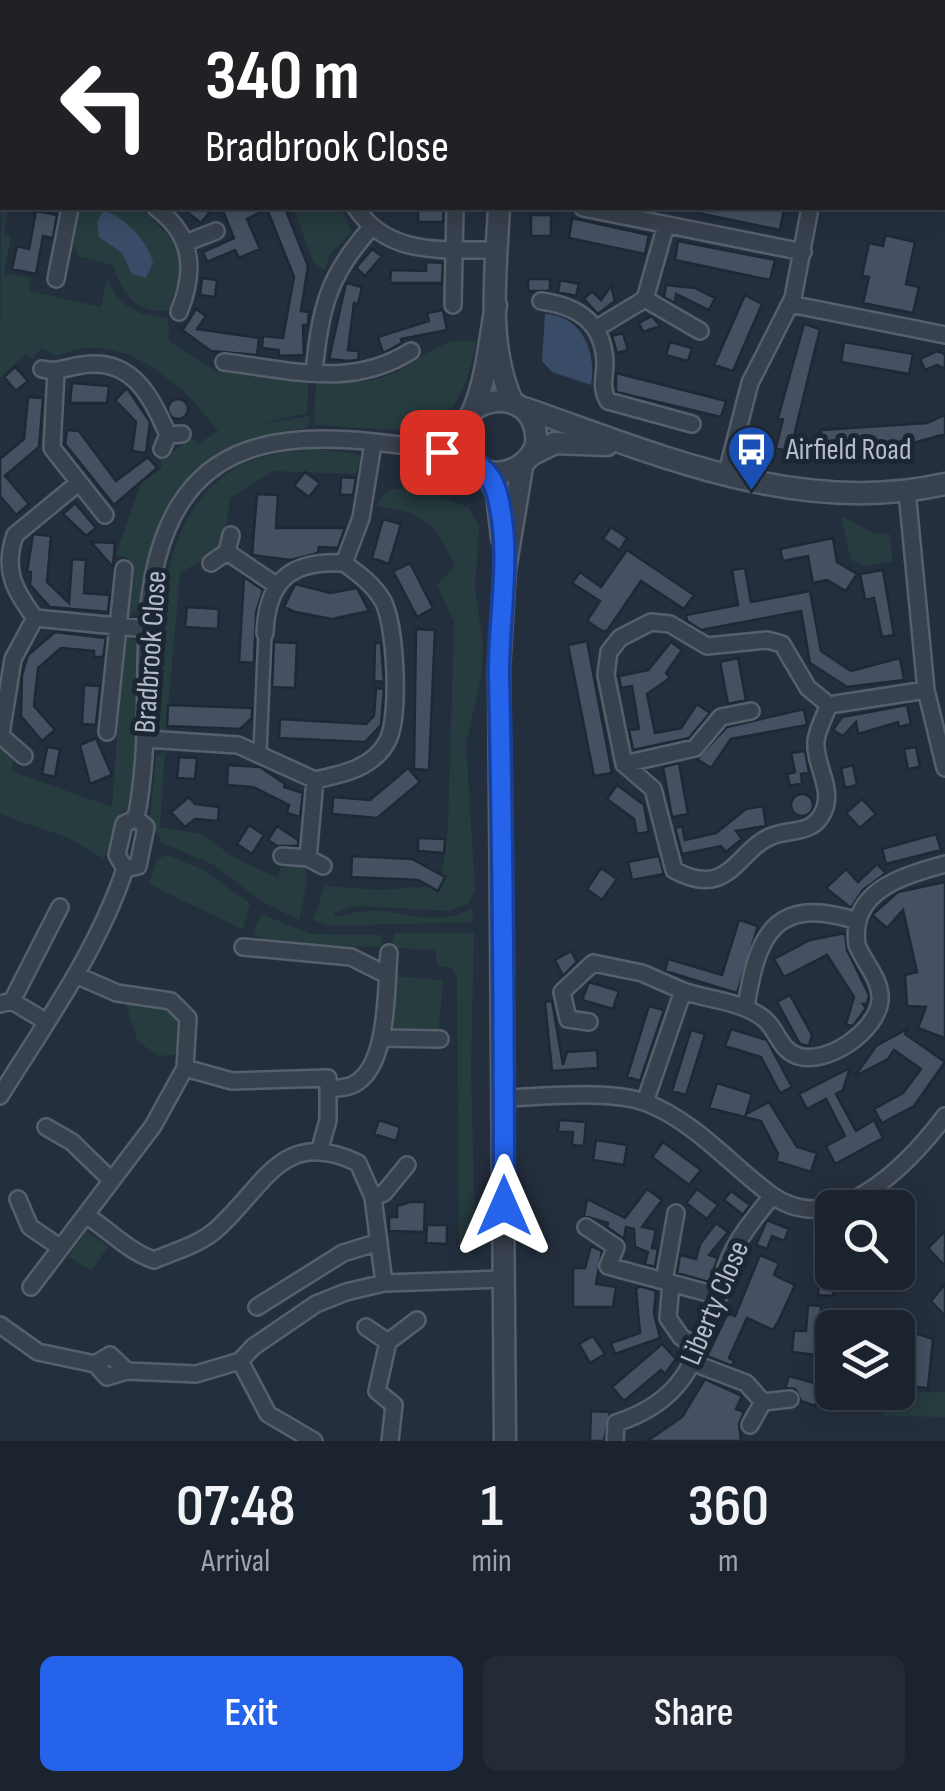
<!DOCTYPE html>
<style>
body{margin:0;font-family:"Sofia Sans Condensed",sans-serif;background:#242b36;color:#f1f3f6;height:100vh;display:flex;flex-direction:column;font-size:38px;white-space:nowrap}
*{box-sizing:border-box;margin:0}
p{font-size:32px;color:#a0a4aa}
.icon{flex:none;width:55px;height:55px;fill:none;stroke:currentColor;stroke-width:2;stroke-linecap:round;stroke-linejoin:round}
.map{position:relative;height:1441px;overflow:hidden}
.side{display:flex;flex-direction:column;background:#1b232e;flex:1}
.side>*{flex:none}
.hud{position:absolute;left:0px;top:0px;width:945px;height:210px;box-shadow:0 5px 25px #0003,0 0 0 2px #39404a;background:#202124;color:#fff;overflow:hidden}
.tools{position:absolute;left:815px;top:1190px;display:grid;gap:20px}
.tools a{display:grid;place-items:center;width:100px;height:100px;border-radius:15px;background:#1b232e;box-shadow:0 5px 25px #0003,0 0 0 2px #39404a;font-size:50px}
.pin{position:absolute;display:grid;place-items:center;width:85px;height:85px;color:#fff;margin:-42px;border-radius:20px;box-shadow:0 5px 15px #0006}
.me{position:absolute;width:110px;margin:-55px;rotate:0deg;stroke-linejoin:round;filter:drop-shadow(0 0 8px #0008)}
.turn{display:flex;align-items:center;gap:35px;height:210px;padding:0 40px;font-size:45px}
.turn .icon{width:130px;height:130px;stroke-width:2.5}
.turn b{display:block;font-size:70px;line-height:85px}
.eta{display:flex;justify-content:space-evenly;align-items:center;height:170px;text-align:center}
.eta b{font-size:60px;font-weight:600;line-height:70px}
.action{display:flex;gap:20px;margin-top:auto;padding:20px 40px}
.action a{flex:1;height:115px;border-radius:15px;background:#2563eb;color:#fff;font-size:40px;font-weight:600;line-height:115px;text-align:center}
.action a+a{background:#242b36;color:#f1f3f6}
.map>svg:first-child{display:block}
</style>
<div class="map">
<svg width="945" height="1441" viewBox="0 0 945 1441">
<rect width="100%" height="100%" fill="#242f3e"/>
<path fill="#263c3f" d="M2 87V208H9L4 233 11 236 4 273 31 278 29 291 101 307 107 279C120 308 137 315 168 318L169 341 215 370 309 380 307 413 259 424 310 416 308 428C193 444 151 491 142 607L125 619 129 559 116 554 141 483 162 468 160 461 193 438 198 444 218 431C183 384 120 327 58 356L41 348 32 360 26 354 0 378Z
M78 208H141L180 247 181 272 169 310C137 315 120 292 113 265L78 256 73 244Z
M293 208H341L352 232 329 256 325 270 314 263Z
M464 340 476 342C456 454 407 428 314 425L316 380C339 382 365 385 387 376 418 365 427 344 464 340Z
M313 448 361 455 356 474 273 471 230 498 223 548 180 573 166 733 158 729C162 643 149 526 231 471 255 455 285 452 313 448Z
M419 487 469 508 479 527 475 588 483 645 481 678 466 744 475 890 469 903 449 911 357 906 334 913 335 917C346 915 357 911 368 911 408 909 428 929 472 909L473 922 332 926 313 920 326 882 327 886 380 890 440 886 448 827 454 622 437 585 455 566C435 522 425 513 376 506L388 490Z
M841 516 874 533 890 534 893 561 866 566 851 560Z
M124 636 141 641 132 806 122 813 104 859 68 838 0 814V747L14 762 11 771 112 807Z
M165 751 160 827 202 834 233 857 278 878 280 868 305 866 307 880 299 920 263 902 214 865 162 843 150 819 156 757Z
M168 855 203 870 250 903 243 930 149 884 157 859Z
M261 914 311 934 381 935 382 947 273 943 253 934Z
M394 933H474L471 1069 475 1228 459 1246 457 977 451 968 437 965 435 950 392 948Z
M392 976 443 980 438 1038 387 1033Z
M124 999 168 1006 183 1020 178 1054 160 1056 138 1042Z
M86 1231 108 1246 92 1271 69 1257Z
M945 1392V1417L884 1416V1393Z"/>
<path fill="#394c67" d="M103 210C127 219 146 239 153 262L146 278 132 274 122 253 99 237 97 222Z
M545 314C582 315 597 353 591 385L552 372 542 361Z"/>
<path fill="#455162" stroke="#1f2835" stroke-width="2.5" d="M182 208H202L209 213 201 223Z
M231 208H285L308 266 301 311 309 312 308 325H303L304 355 279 356V350L262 348 263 336 283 338 294 277 267 209 247 219 260 249 239 258 235 250 207 262 203 252 234 238 223 211Z
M444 208 443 222H418V209Z
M698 208H774L784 209 780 230 698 213Z
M36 211 57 215 53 238 43 236 36 274 12 269 17 246 29 249Z
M531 215H551V236H531Z
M572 218 649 235 645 254 569 238Z
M885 235 915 242 906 284 919 287 913 313 863 303 869 277 862 276 869 243 883 246Z
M678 241 775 260 770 280 675 260Z
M372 249 382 256 365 276 356 268Z
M426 262 443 263 442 283H390L391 270 426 271Z
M202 278 217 280 215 297 200 295Z
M528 279H550V291H528Z
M560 280 579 284 576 296 558 292Z
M346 283 362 287 358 304 354 303 348 350 359 351 358 360 348 361 329 359Z
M666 285 695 288 715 298 709 310 676 294 675 303 664 297Z
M611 286 615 301 598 314 584 299 592 291 601 300Z
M745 295 762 304 733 371 714 365Z
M196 309 206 316 197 329 259 338 257 355 211 351 178 327 184 328Z
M443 310 447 330 401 339 402 343 383 353 378 337 429 321 427 313Z
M652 316 660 326 643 332 639 323Z
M804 324 820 329 790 452 776 448 783 419 778 418Z
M623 333 628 350 617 353 612 336Z
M670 342 692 348 688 361 666 355Z
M844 342 913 354 909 374 841 362Z
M937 351 945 354V369L937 365 925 370 920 359Z
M15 367 28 381 16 391 4 377Z
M616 373 726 401 721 417 616 392Z
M72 383 109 386 107 403H70Z
M127 388 150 422 146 453 132 451 136 422 115 400Z
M28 397 43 398 39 447 5 476 29 504 16 515 0 496V459L24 439Z
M168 409a10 10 0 1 1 20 0a10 10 0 1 1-20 0Z
M945 415V434L913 443 821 447V430L927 423Z
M67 430 79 431 116 481 148 457 157 468 114 505 65 444Z
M305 472 320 483 309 497 294 486Z
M341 477 356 478 353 495H340Z
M257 494 278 495 276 528H345L338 548 319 547 318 553 291 560 252 555Z
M75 503 96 528 86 536 63 514Z
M383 519 401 524 389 564 372 558Z
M611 527 627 538 620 550 603 539Z
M33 534 51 536 47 582 69 603 72 559 86 560 84 593 110 595 108 612 50 607 30 585 31 572H27Z
M833 538 837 562 857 574 846 591 827 580 813 583 808 556 783 561 780 549Z
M91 542 115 543 113 567Z
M627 550 694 595 684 609 641 581 607 631H602L587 621 600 601 572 583 580 572 601 587Z
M410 563 433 608 417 617 393 571Z
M745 568 751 602 810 591 821 651 851 671 900 658 904 680 847 687 810 663 801 611 701 630 687 621 686 615 738 605 732 570Z
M883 570 894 635 882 637 874 598 865 600 860 574Z
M244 577 263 590 256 613 254 663 239 662Z
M295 584 330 593 357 588 369 611 332 619 295 612 284 607Z
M187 607 219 609 218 629 185 627Z
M416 629 435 630 429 770 414 769Z
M55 632 106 638 103 657H94V651L61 648 38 668 34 706 55 730 42 741 21 716 22 675 28 655Z
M587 641 612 773 594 776 568 645Z
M274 642 297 643 295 688 272 687Z
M671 642 682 650 666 673 670 678 647 694 655 733 681 728 697 704 710 713 689 738 633 750 629 730 639 729 632 686 621 688 619 676 648 670Z
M375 643H381L384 682 374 681Z
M738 658 746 700 728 704 720 662Z
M84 685 100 686 96 725 82 724Z
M376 688 384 689 381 725 365 742 279 738 280 719 366 724 374 716Z
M168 705 252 708V718L240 729 167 726Z
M907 705 911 724 899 727 898 722 858 734 856 722 843 736 833 730 842 717Z
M804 709 807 725 731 739 711 768 697 759 727 727Z
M96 738 112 775 90 784 80 745Z
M47 747 60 749 55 777 42 774Z
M916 747 920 767 908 769 904 749Z
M805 751 809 772 801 774 802 783 790 786 787 774 795 772 791 753Z
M179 757 197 758 195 779 177 778Z
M679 763 688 814 672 817 663 767Z
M228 765 260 767 285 784 284 787 303 793 300 817 287 813 289 805 253 787 227 785Z
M853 765 857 785 845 788 841 768Z
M408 768 420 782 377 818 332 814 333 797 370 800Z
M617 785 644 805 649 832 637 834 634 819 607 799Z
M791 805a11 11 0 1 1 22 0a11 11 0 1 1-22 0Z
M189 797 195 804 219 807 218 821 195 819 185 827 171 812Z
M862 799 876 814 860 828 846 813Z
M763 806 766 826 736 831 742 839 726 852 721 846 682 854 675 828 682 826 685 840 716 833 746 809Z
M249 825 264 835 252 854 237 844Z
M277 826 298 840V846H277L268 840Z
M936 834 941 850 886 864 882 849Z
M418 838 445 839 444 853 418 851Z
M352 856 412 859 445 877 438 891 418 880 351 877Z
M659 856 664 874 632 880 628 862Z
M877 864 886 873 863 890 851 908 826 888 846 869 858 882Z
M601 868 617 879 602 900 587 889Z
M945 882V1038L918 1028 926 1007 907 1006 905 975 917 972 903 910 887 928 872 915 898 892Z
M739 920 758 926 737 993 665 971 668 959 722 975Z
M845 933 847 950 869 995 867 1004H863L866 1008 853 1026 846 1024 854 997 827 955 784 977 774 959 810 940Z
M571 951 577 962 563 976 555 960Z
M589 982 619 991 613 1009 582 1000Z
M790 995 812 1035 809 1046 800 1044 777 1002Z
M552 1001 563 1065 567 1052 597 1050 598 1068 552 1071 545 1002Z
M649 1006 664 1010 640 1081 627 1077Z
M909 1028 905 1034 945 1062 914 1106 882 1123 874 1109 903 1093 921 1069 894 1050 888 1059 855 1076 876 1046Z
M731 1029 767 1040 792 1087 780 1093 761 1057 725 1046Z
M691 1030 705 1034 686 1095 672 1091Z
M850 1068 843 1090 836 1094 856 1131 874 1120 883 1138 835 1164 826 1146 845 1136 826 1099 807 1109 799 1094Z
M717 1083 752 1094 746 1114 769 1102 797 1147 817 1153 811 1172 776 1161 778 1154 761 1121 709 1108Z
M379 1120 400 1127 396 1141 374 1134Z
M559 1120 586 1122 584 1146 572 1145 573 1132H558Z
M596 1140 627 1145 624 1165 593 1160Z
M663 1142 701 1170 689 1185 652 1157Z
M647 1189 662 1200 642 1227 656 1230 652 1248 658 1249 655 1267 645 1264 648 1252 635 1247 634 1229 626 1227 624 1239 607 1227 608 1223 584 1216 587 1199 625 1218Z
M697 1189 718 1205 707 1219 686 1203Z
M731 1191 750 1205 743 1215 724 1200Z
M410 1202H425L424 1232 389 1231V1217H397V1206Z
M767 1220 789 1229 784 1241 772 1236 767 1249 756 1245Z
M716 1223 728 1232 709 1255 718 1258 709 1282 677 1273 680 1255 696 1259 700 1244Z
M427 1225H447V1244L426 1243Z
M945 1231V1266L928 1248Z
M832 1243 833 1296 818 1295 820 1275 832 1276 822 1249Z
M591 1246 602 1251 596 1284 616 1287 613 1307H573V1268H585Z
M760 1255 779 1263 774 1275 795 1285 778 1322 773 1330 747 1318 729 1358 734 1361 732 1366 707 1356 728 1313 735 1316Z
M945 1284V1316L931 1301Z
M640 1286 656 1291 654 1313 660 1338 615 1354 611 1343 640 1333 636 1289Z
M808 1305 821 1306 819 1344 827 1345 826 1356 792 1352 794 1331H806Z
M912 1332 933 1339 928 1388 898 1385 902 1335Z
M593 1336 605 1354 590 1363 579 1344Z
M662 1344 676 1359 665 1374 661 1370 624 1401 612 1387Z
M789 1376 822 1385 815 1406 801 1401 795 1389 785 1388Z
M705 1379 742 1396 736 1409 744 1412 739 1424 741 1441H647L682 1417Z
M591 1411 610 1412 604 1441H590Z"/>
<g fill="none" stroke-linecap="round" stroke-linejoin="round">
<defs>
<path id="pedestrian" d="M260 752 265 633"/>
<path id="minor" d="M545 0V2
M49 2V0
M175 2V0
M316 2V0
M720 2 722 0
M887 2 888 0
M942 54 945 55
M942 194H945
M156 208C193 235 196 270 179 312
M356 208C389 257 443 249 497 250
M583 208 803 252
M188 242 216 231
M56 279 70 208
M645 299 700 331
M541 301C578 306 603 322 605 362 605 378 600 386 608 401L692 424
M790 304 945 335
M453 305 455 208
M597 328 645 299 666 225
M224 362C291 370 351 389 411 351
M42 369C58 373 66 367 82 365 132 357 151 396 168 435
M314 371C321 308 327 277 370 229
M56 372 52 448 105 515
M413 444 464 428
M162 449 168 435 182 434
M726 476 750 383 793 298 810 208
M77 484 15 535C3 570 14 590 35 618L147 629
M907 491 926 690 945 768
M227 552 276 585
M211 563 227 552 231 535
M344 563 361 518 373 444
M829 705C825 715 817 730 816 741 814 767 837 791 821 816 810 834 790 829 772 836 738 848 730 901 674 870L653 789 624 764 606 675 609 652 620 638 651 622 670 624 707 646 767 640 782 644 808 688 829 705 926 690
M107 732 124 569
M1 734 13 659 35 618
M0 735 24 756
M146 739 238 745 315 780C343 774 374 768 388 740 400 715 396 626 383 601 374 585 359 574 344 563 291 560 267 580 265 633
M624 764 695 748 721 717 751 711
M282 856 308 858 323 866
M308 858 315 780
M125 869 117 855 124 824 136 818C149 755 144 692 147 628 160 412 299 426 468 456
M125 869 138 866 146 827 136 818
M243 947 351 957 387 975
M12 1001 60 907
M0 1004 12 1001 45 1021
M746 1007C757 935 775 894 857 921
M589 1022 568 1019 562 992 593 963 642 973 683 991
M382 1038 440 1039
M185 1068 232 1081 328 1078V1120L320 1149
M330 1089C337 1088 348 1088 354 1084 389 1067 386 986 389 953
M0 1096C46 1022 97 952 125 869
M503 1098C542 1097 612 1089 647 1103 695 1122 730 1164 770 1194 835 1242 908 1165 945 1116
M645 1102 683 991C709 1000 741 1001 763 1018 778 1029 778 1049 798 1056 827 1065 876 1032 880 1001 882 980 864 963 857 945 849 890 903 876 945 864
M46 1127 72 1142 111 1180
M373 1197 384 1193 407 1165
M18 1199 30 1227 61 1248
M87 1216C110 1231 128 1251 154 1260 175 1251 201 1244 218 1228 266 1184 283 1127 358 1163L373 1197 384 1283
M586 1227 616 1247 608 1266 719 1296
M664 1281 676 1213
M671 1284 668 1318 681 1337 698 1348
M31 1287 153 1126 185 1068 188 1018 171 1001 117 993 78 976
M257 1307 343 1253 379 1242
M0 1325 38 1352 95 1364 110 1355 127 1371 196 1374 240 1361 253 1347 316 1304 346 1292 384 1283 504 1279
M366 1327 388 1342 377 1391 394 1405 390 1441
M388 1342 417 1320
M240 1361 268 1414 314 1441
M691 1362 746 1383 763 1402
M95 1364 107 1377 127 1371
M750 1425 763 1402 790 1399
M615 1441 616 1423C707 1394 698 1328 732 1253 742 1232 758 1214 772 1196"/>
<path id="tertiary" d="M500 0V2
M499 208C496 269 486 344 512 401
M524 408C659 455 799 517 945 484
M474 409C505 390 539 406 536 445 523 480 470 485 463 442 461 426 470 419 475 406 487 375 490 338 496 305
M533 454 555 443 607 445
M487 472 497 494 502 538
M505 1441 499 669 505 570 522 467"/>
</defs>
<use href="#pedestrian" stroke="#565f6c" stroke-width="16"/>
<use href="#minor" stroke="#565f6c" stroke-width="20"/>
<use href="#tertiary" stroke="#565f6c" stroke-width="25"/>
<use href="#pedestrian" stroke="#38414e" stroke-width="11"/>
<use href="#minor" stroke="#38414e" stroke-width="15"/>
<use href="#tertiary" stroke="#38414e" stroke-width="20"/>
<path stroke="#5a6575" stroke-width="4" stroke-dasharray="10 10" stroke-linecap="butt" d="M0 28 2 15"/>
</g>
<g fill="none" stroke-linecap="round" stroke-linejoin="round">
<defs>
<path id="route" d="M442 452C468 456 490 466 497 494 513 554 498 616 499 676 503 852 504 1029 504 1206"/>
</defs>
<use href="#route" stroke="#184099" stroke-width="25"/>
<use href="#route" stroke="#2563eb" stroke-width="18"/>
</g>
<defs>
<symbol id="bus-pin" viewBox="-11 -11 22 30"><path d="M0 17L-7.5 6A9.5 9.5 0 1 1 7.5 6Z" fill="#1a4fb4" stroke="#1d2633"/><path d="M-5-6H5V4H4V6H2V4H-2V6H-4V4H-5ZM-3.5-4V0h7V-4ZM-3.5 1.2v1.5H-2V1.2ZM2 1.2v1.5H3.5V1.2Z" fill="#fff"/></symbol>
</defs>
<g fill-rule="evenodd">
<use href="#bus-pin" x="724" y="422" width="55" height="75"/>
</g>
<g text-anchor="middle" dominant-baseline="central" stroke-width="10" stroke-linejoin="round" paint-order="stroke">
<g font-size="30" fill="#b4bcc9" stroke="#1d2633" text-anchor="start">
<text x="786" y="450">Airfield Road</text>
</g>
<g font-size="30" fill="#b4bcc9" stroke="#1d2633">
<text transform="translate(151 652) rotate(-86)">Bradbrook Close</text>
<text transform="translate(715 1303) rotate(-67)">Liberty Close</text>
</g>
</g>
</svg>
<div class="tools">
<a><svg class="icon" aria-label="search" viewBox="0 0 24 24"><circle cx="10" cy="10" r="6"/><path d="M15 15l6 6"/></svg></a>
<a><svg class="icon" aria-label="layers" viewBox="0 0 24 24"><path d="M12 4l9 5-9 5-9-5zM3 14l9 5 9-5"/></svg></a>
</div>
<div class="pin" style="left:442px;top:452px;background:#d93025"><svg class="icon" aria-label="arrive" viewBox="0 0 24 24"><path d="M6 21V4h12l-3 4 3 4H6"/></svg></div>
<svg class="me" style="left:504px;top:1206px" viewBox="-20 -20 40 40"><path d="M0-17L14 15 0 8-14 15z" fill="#2563eb" stroke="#fff" stroke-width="4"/></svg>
<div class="hud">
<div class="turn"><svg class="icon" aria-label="left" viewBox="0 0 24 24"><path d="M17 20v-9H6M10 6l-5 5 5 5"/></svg><div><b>340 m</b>Bradbrook Close</div></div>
</div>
</div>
<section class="side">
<div class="eta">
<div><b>07:48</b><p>Arrival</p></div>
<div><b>1</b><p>min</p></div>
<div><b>360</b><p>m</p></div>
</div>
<div class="action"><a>Exit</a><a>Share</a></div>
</section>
